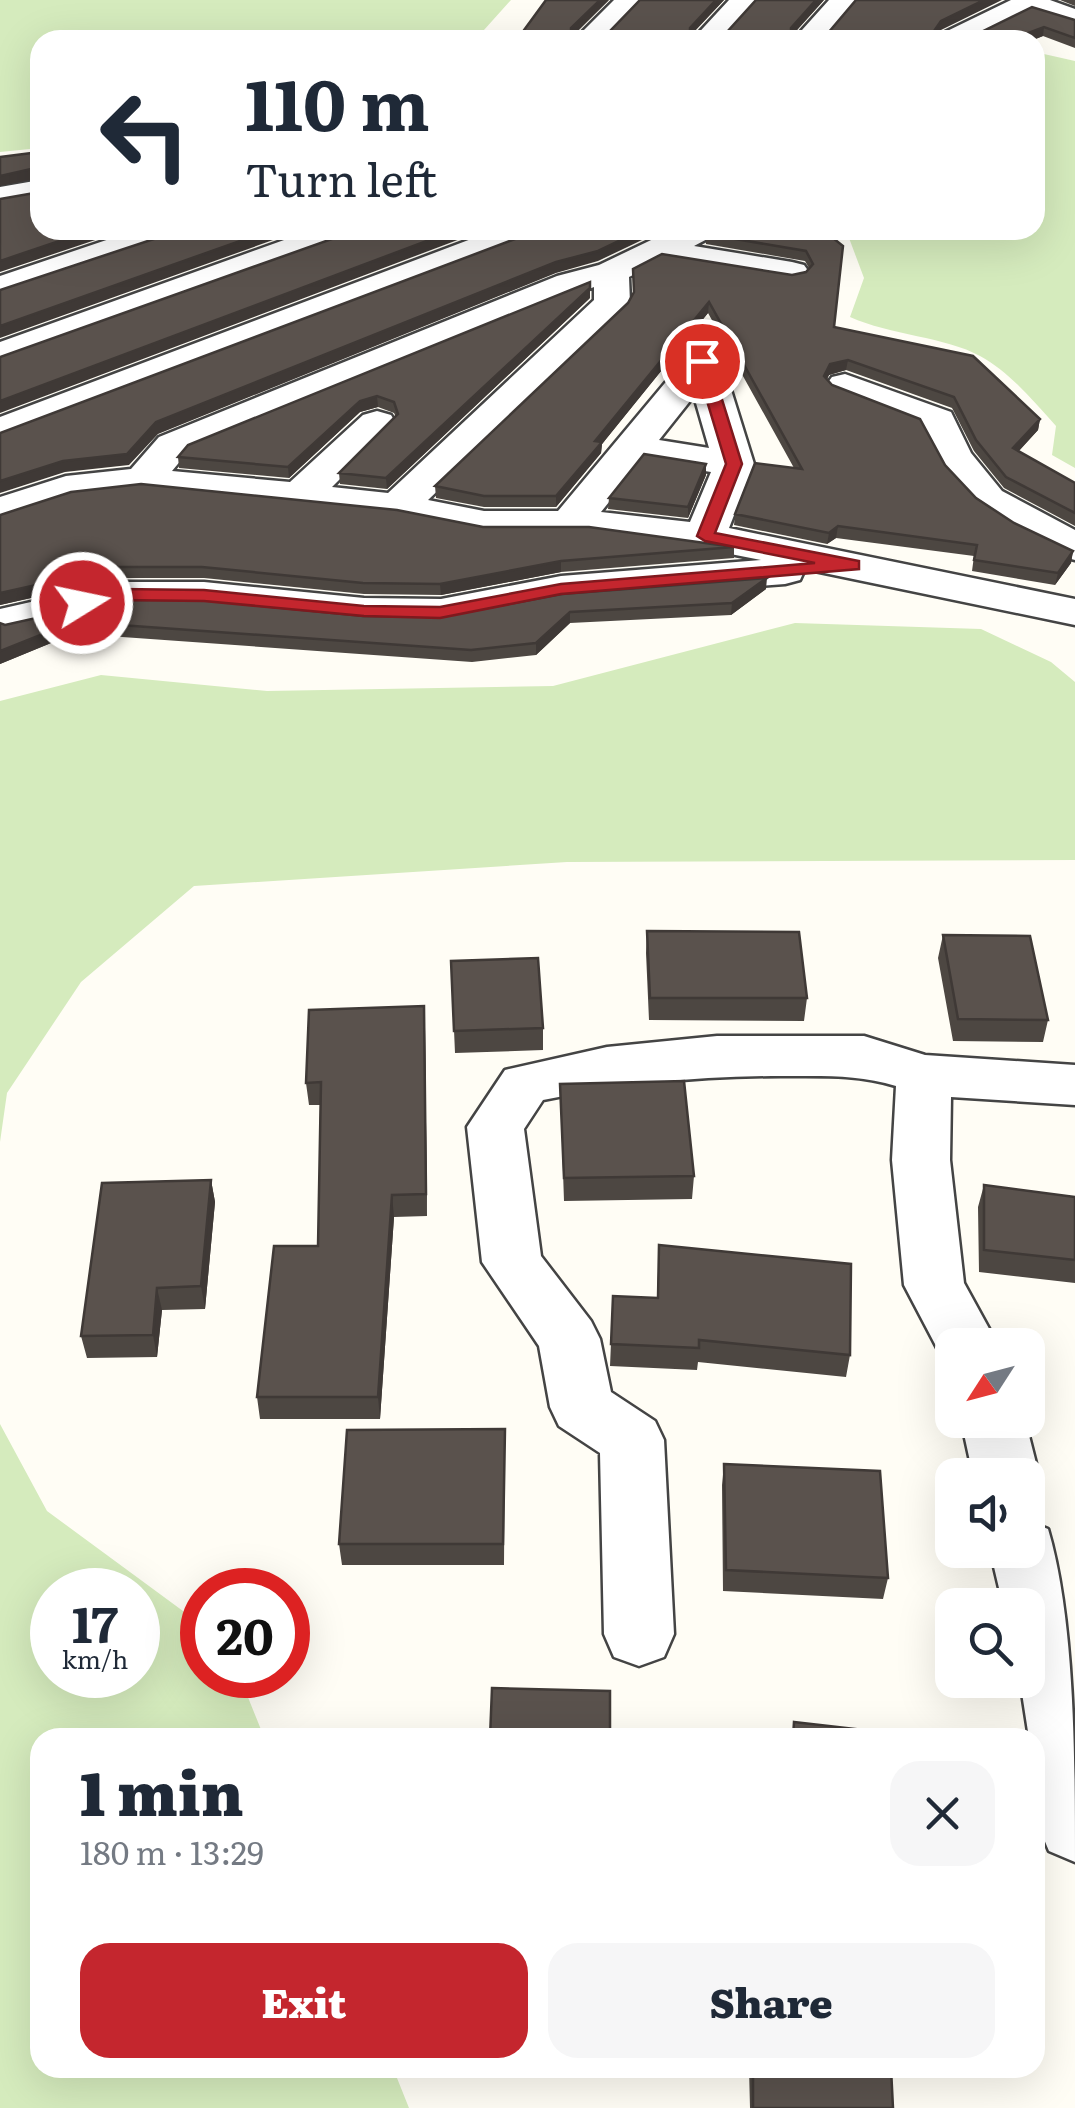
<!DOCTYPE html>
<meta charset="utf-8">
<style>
body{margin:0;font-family:Literata,serif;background:#f6f6f7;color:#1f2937;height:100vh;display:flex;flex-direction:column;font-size:38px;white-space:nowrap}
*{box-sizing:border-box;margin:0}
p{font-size:32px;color:#747a83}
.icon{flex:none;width:55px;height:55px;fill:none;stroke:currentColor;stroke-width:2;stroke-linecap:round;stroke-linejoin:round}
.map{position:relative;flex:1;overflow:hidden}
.panel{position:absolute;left:30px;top:1728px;width:1015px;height:350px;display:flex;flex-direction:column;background:#fff;border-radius:30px;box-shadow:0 10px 40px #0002}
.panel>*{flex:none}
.hud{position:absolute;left:30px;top:30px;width:1015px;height:210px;border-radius:30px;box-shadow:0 10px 40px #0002;background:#fff;color:#1f2937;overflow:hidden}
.needle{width:65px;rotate:234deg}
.controls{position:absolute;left:935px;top:1328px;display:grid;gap:20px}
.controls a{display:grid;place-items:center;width:110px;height:110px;border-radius:20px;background:#fff;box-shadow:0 10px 40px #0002;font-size:50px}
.speed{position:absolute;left:30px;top:1568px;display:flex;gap:20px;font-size:50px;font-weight:700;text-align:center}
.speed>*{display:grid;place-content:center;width:130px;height:130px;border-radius:50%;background:#fff;box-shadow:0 10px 40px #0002;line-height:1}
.speed small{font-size:25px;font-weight:400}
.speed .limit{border:15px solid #d22;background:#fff;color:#111}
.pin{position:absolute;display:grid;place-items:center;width:85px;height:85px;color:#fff;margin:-42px;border:5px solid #fff;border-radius:50%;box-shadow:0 2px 10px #0007}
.me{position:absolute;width:110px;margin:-55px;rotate:80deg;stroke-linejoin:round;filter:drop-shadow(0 0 8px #0008)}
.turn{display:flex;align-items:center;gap:35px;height:210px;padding:0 50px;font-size:45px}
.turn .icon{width:130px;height:130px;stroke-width:2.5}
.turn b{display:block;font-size:70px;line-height:85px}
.round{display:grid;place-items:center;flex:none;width:105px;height:105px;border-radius:30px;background:#f6f6f7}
.overview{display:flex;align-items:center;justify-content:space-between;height:170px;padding:0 50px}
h1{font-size:60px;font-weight:800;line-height:75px}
.primary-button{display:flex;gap:20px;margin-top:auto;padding:20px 50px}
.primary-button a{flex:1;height:115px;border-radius:30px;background:#c4262e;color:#fff;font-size:40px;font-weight:800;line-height:115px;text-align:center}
.primary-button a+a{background:#f6f6f7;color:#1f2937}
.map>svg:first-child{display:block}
</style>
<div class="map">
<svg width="1075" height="2108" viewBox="0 0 1075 2108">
<rect width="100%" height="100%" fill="#fffdf5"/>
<path fill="#d5ebbd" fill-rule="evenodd" d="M0 0H511L475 40H40V148L0 152Z
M1035 52 1075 61V468L1052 455 1056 426C1033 401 1011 373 980 356 946 337 890 335 850 317L864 278 846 230H1035Z
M795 623 981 629 1051 662 1075 682V860L567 862 194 886 81 982 7 1093 0 1142V701L101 675 267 691 553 686Z
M0 1424 47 1511 202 1625V1675H239L264 1737 40 1738V2068H393L409 2108H0ZM52 1590H138V1675H52Z"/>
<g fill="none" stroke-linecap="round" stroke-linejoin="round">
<defs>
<path id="minor" d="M614 0H644L605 40H574Z
M729 0H759L723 40H692Z
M829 0H858L824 40H793Z
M1011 0H1050L1075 9V28L1030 12 974 40H936L941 34Z
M40 180V200L0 207V187Z
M136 230H186L181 237 0 299V276Z
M312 230H361L356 237 0 366V342Z
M495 230H543L538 237 0 443V417Z
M672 230H716L711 237 694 246 792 262 804 265 809 272 804 279 792 282 661 261 629 277 630 303 625 311 428 500 484 511H558L690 353 703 350 716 353 722 361 754 464 729 528 1075 599V625L805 569 800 580 785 584 561 602 441 625 364 624 204 608H119L8 633 0 631V609L119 582H204L364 598 441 599 561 576 761 560 705 549 589 535H484L398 518 143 492 72 500 0 523V497L66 476 131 469 159 437 557 276 599 265ZM594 287V300L388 493 332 487 396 423 391 415 377 411 363 415 290 482 172 471 187 453ZM694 396 709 448 659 440ZM642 461 711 472 690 522 601 512Z
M845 374 951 412 971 453 1002 491 1075 530V560L1060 556C991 518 952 505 921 427L832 393 826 385 832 377Z
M717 1036H864L925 1055 1075 1065V1105L951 1097 950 1160 964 1283 998 1345H952V1366L945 1363 904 1285 892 1160 896 1086C857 1074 821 1076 781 1076 700 1076 622 1084 543 1100L524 1129 541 1256 591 1321 600 1339 611 1392 655 1421 664 1440 674 1634 664 1657 639 1666 614 1657 604 1634 600 1453 559 1426 550 1407 539 1346 482 1262 467 1127 505 1070 607 1047Z
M961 1420H1025L1039 1475 1029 1495 1028 1475H973Z
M1028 1521 1048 1529C1075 1620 1075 1760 1075 1862L1049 1851 1038 1825 1035 1738H1029L1020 1680H1028V1605H1003L990 1550H1028Z"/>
</defs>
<use href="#minor" stroke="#444" stroke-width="5"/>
<use href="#minor" fill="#fff" fill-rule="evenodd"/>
</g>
<path fill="#4d4742" d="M609 0 576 33H608L640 0H724L693 33H726L824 0 794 33 939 31 937 34H977L1075 20V48L1043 36 1033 40H503L519 37Z
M1060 0H1075V6Z
M823 230 834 327 1040 419 1038 430 1019 451 1075 483V526L1004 488 974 451 952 408 846 370 829 375 827 379 832 385 945 465 976 498 1014 523 1073 551 1071 563 1055 585 972 571 974 556 836 538 827 544 734 525 735 514 794 468 708 313 602 444 601 453 556 507H484L436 498 435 486 628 303 792 275 806 272 809 268 805 261 706 244V234Z
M590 298 387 489 340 484 339 473 396 417 394 413 378 407 360 412 289 478 179 468 178 457Z
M706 475 688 518 608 509 609 498Z
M0 515 483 527 734 547V558L561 572 441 595 364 594 204 578H119L0 605Z
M766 589 731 615 570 623 536 655 472 662 94 635 51 643 0 664V623L5 625 363 616 440 617Z
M647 931 807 998 804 1021 649 1020 646 953Z
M943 935 1048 1020 1043 1042 953 1041 938 958Z
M451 961 543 1028V1050L455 1053Z
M425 1028 427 1216 394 1217 380 1419H260L257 1397 318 1246 320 1105H309L306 1083Z
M560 1084 694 1176 692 1199 564 1201Z
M211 1180 215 1202 205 1309 162 1310 157 1357 87 1358 81 1336Z
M984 1185 1075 1197V1283L979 1272 978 1207Z
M659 1245 850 1355 846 1377 698 1362 697 1370 610 1366 613 1296 657 1298Z
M505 1429 504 1565H342L339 1544Z
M724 1464 888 1578 883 1599 723 1591 722 1485Z
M749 2068H891L893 2108H750Z"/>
<path fill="#3f3936" d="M600 0H609L571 37V28Z
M716 0H724L689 37 690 28Z
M816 0H824L790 38 791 28Z
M984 0H1002L939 31 932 40 934 31 941 21Z
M1044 27 1043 36 1033 40H1010Z
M40 167V178L0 186V176Z
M92 230H125L0 272V261Z
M271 230H301L0 338V326Z
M456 230H484L0 413V401Z
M642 230H663L598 261 556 273 158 434 129 465 65 472 0 493V481L156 422 556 262Z
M590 288V298L387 489 386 478Z
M709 302 708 313 602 444 601 453 556 507V496L595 441Z
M848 360 846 370 829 375 823 387 824 376 830 364Z
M377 396 378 407 360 412 289 478 288 467 360 401Z
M1040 419 1038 430 1011 459 1013 448Z
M706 464V475L688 518V507Z
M838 526 836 538 827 544 829 533Z
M1073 551 1071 563 1055 585 1058 573Z
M561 561V572L441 595 440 584Z
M117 567 119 578 0 605V593Z
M767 578 766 589 731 615 732 603Z
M570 612V623L536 655V643Z
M92 623 94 635 51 643 0 664V651L48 632Z
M424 1006 425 1028 427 1216 426 1194Z
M211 1180 215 1202 205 1309 201 1286Z
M392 1195 394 1217 380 1419 378 1397Z
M157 1288 162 1310 157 1357 153 1335Z"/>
<path fill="#5a524d" stroke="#3f3936" stroke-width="2.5" d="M546 0H600L571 28V33H608L640 0H716L690 28V33H726L756 0H816L791 28V33H828L856 0H984L941 21 934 31 937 34H977L1032 7 1075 20V38L1044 27 1010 40H503L508 35 519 37Z
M40 152V167L0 176V157Z
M40 192V230H92L0 261V199Z
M181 230H271L0 326V290Z
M357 230H456L0 401V357Z
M539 230H642L598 251 556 262 156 422 127 454 63 461 0 481V433Z
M710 230H823L843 246 834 327 973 356 1040 419 1013 448 1075 483V513L1006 477 976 440 954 397 848 360 830 364 824 376 832 385 920 419 945 465 976 498 1014 523 1073 551 1058 573 974 560 977 545 838 526 829 533 735 514 755 463 802 469 709 302 595 441 602 442 556 496H484L435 486 628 303 634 292 633 269 662 254 792 275 806 272 813 264 806 251 706 234Z
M590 282V288L386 478 339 473 398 414 394 402 377 396 360 401 288 467 178 457 188 445Z
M644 454 706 464 688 507 609 498Z
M141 484 397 510 483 527H589L734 547 561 561 440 584 363 583 202 567H117L0 593V515L71 492Z
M767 578 732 603 570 612 536 643 471 650 92 623 48 632 0 651V623L5 625 117 600H202L363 616 440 617 562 594Z
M647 931 799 932 807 998H650Z
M943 935 1030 936 1048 1020 958 1019Z
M538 958 543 1028 454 1031 451 961Z
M424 1006 426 1194 392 1195 378 1397H257L274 1246H318L321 1082 306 1083 309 1010Z
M684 1081 694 1176 564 1178 560 1084Z
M211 1180 201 1286 157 1288 153 1335 81 1336 102 1183Z
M984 1185 1075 1197V1260L984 1250Z
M659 1245 851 1264 850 1355 699 1340V1348L611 1344 613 1296 658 1298Z
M505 1429 503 1544H339L347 1430Z
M724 1464 880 1471 888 1578 726 1570Z
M492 1688 610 1691V1738H490Z
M794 1722 917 1736V1738H793Z
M753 2068H891L893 2108H753Z"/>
<path fill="#c4262e" stroke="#7f191e" stroke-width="2.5" d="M702 357 710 361 742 464 715 533 859 561V569L561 594 440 618 364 616 204 601 119 600 82 608 73 603 119 589 204 590 364 606 440 607 561 584 815 563 705 541 697 536 726 464 695 361Z"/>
</svg>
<div class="controls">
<a><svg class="needle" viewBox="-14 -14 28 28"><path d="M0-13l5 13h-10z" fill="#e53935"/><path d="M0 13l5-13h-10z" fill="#747a83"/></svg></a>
<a><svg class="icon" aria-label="sound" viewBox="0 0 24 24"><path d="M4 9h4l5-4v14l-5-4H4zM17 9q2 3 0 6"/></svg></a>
<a><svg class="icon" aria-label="search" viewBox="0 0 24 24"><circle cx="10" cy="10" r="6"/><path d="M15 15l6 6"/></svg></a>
</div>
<div class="speed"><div>17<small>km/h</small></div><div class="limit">20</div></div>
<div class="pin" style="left:702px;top:361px;background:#d93025"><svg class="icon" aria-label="arrive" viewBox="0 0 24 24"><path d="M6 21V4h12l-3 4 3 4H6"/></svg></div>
<svg class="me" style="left:82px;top:603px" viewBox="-20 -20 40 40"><circle r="17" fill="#c4262e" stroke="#fff" stroke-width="3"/><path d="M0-11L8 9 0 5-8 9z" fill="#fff"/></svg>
<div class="hud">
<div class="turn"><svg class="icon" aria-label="left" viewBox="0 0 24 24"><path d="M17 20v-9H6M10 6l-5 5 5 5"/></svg><div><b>110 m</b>Turn left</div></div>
</div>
<section class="panel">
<div class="overview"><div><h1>1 min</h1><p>180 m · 13:29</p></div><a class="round"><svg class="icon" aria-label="close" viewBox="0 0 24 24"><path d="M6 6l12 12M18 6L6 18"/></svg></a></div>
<div class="primary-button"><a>Exit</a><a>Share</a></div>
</section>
</div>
